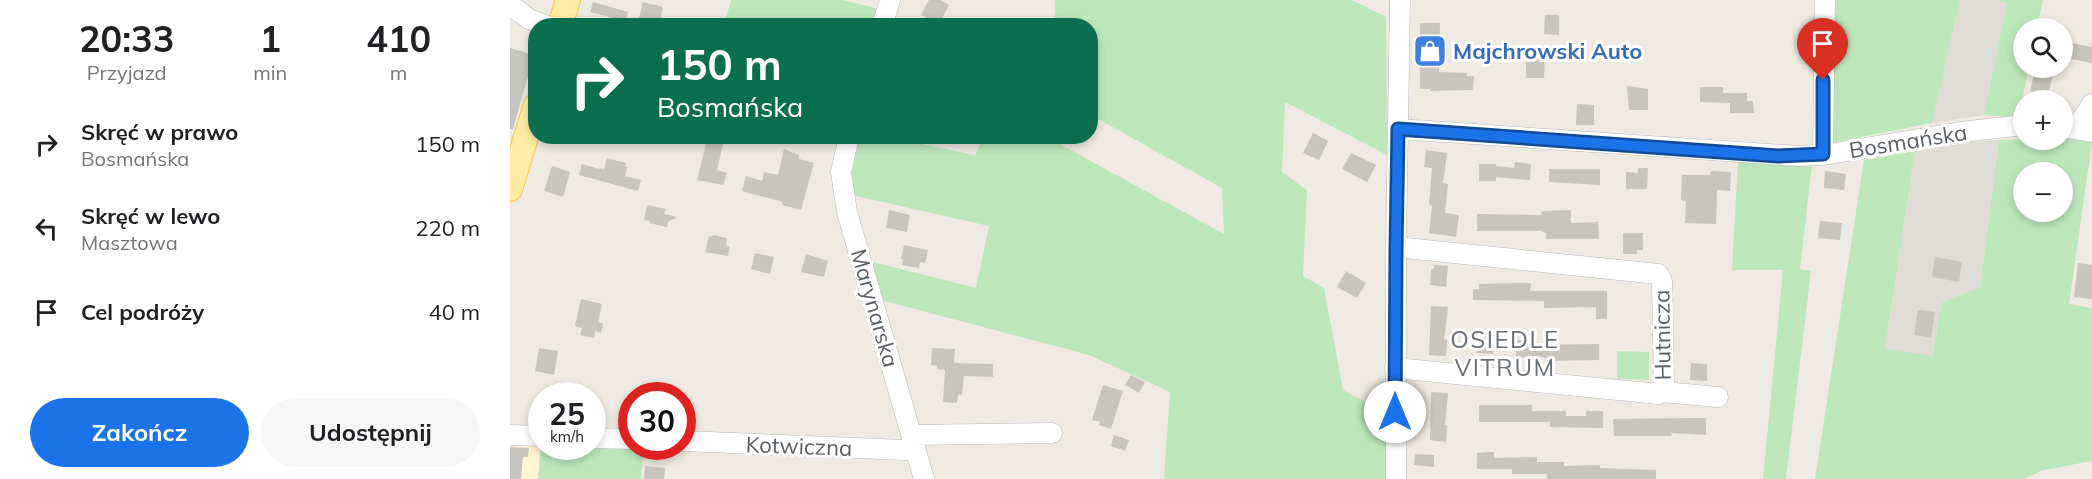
<!DOCTYPE html>
<html lang="pl">
<meta charset="utf-8">
<style>
body{margin:0;font-family:Mulish,sans-serif;background:#f6f6f6;color:#202124;height:100vh;display:flex;flex-direction:column;font-size:22px;white-space:nowrap}
*{box-sizing:border-box;margin:0}
p{font-size:20px;color:#757577}
.icon{flex:none;width:33px;height:33px;fill:none;stroke:currentColor;stroke-width:2;stroke-linecap:round;stroke-linejoin:round}
.map{position:relative;flex:1;overflow:hidden}
.panel{display:flex;flex-direction:column;background:#fff;width:510px}
.panel>*{flex:none}
.banner{position:absolute;left:18px;top:18px;width:570px;height:126px;border-radius:24px;box-shadow:0 3px 9px #0003;background:#0b6e4f;color:#fff;overflow:hidden}
.controls{position:absolute;left:1503px;top:18px;display:grid;gap:12px}
.controls a{display:grid;place-items:center;width:60px;height:60px;border-radius:50%;background:#fff;box-shadow:0 3px 9px #0003;font-size:30px}
.speed{position:absolute;left:18px;top:382px;display:flex;gap:12px;font-size:30px;font-weight:700;text-align:center}
.speed>*{display:grid;place-content:center;width:78px;height:78px;border-radius:50%;background:#fff;box-shadow:0 3px 9px #0003;line-height:1}
.speed small{font-size:15px;font-weight:400}
.speed .limit{border:9px solid #d22;background:#fff;color:#111}
.pin{position:absolute;display:grid;place-items:center;width:51px;height:51px;color:#fff;margin:-62px -26px;border-radius:50% 50% 50% 0;rotate:-45deg;box-shadow:0 0 6px #0007}
.pin .icon{rotate:45deg}
.me{position:absolute;width:66px;margin:-33px;rotate:0deg;stroke-linejoin:round;filter:drop-shadow(0 0 4px #0008)}
.turn{display:flex;align-items:center;gap:21px;height:126px;padding:0 30px;font-size:27px}
.turn .icon{width:78px;height:78px;stroke-width:2.5}
.turn b{display:block;font-size:42px;line-height:51px}
.eta{display:flex;justify-content:space-evenly;align-items:center;height:102px;text-align:center}
.eta b{font-size:36px;font-weight:700;line-height:42px}
.cta{display:flex;gap:12px;margin-top:auto;padding:12px 30px}
.cta a{flex:1;height:69px;border-radius:36px;background:#1a73e8;color:#fff;font-size:24px;font-weight:700;line-height:69px;text-align:center}
.cta a+a{background:#f6f6f6;color:#202124}
ul{padding:0;list-style:none}
li{display:flex;align-items:center;gap:18px;height:84px;padding:0 30px}
li div{flex:1}
li b{display:block;font-size:22px}
li em{font-style:normal}
main{display:flex;flex:1;min-height:0}
.map>svg:first-child{display:block}
</style>
<main>
<section class="panel">
<div class="eta">
<div><b>20:33</b><p>Przyjazd</p></div>
<div><b>1</b><p>min</p></div>
<div><b>410</b><p>m</p></div>
</div>
<ul>
<li><svg class="icon" aria-label="right" viewBox="0 0 24 24"><path d="M7 20v-9h11M14 6l5 5-5 5"/></svg><div><b>Skręć w prawo</b><p>Bosmańska</p></div><em>150 m</em></li>
<li><svg class="icon" aria-label="left" viewBox="0 0 24 24"><path d="M17 20v-9H6M10 6l-5 5 5 5"/></svg><div><b>Skręć w lewo</b><p>Masztowa</p></div><em>220 m</em></li>
<li><svg class="icon" aria-label="arrive" viewBox="0 0 24 24"><path d="M6 21V4h12l-3 4 3 4H6"/></svg><div><b>Cel podróży</b></div><em>40 m</em></li>
</ul>
<div class="cta"><a>Zakończ</a><a>Udostępnij</a></div>
</section>
<div class="map">
<svg width="1582" height="479" viewBox="0 0 1582 479">
<rect width="100%" height="100%" fill="#eeeae1"/>
<path fill="#fff3d4" d="M0 439 31 441 28 479H0Z"/>
<path fill="#dedcd5" d="M1450 0H1487L1497 3 1474 115 1422 123Z
M1489 140 1470 287 1431 303 1423 356 1375 350 1405 151 1454 142Z"/>
<path fill="#bde7bb" fill-rule="evenodd" d="M221 0H332L369 9 364 25 214 26Z
M545 0H842L876 17 877 155 775 102 772 172 797 190 793 276 814 288 833 390 876 412 878 479H654L660 392 579 355 371 300 359 261 466 288 479 226 341 195 339 171 345 137H378L465 155 473 137H537L714 234 712 188 581 115 580 26 545 25Z
M1326 0H1450L1422 123 1321 143Z
M1487 0H1533L1527 28H1514V68H1519L1508 118 1474 115 1497 3Z
M1553 138 1582 142 1559 304 1582 308V461L1534 470 1513 479H1305L1354 160 1405 151 1375 349 1423 356 1431 303 1470 287 1489 140ZM1514 172H1552V212H1514Z
M1228 161 1283 166 1302 165 1290 269 1301 271 1276 479H1253L1273 270H1222Z
M1107 351 1139 352V380L1107 379Z
M31 441 32 447H133L131 479H28Z"/>
<path fill="#c8c4be" d="M419 0H430L439 5 429 24 411 15Z
M83 2 118 12 116 21 80 12Z
M133 2 153 7 150 23 129 18Z
M1035 15H1049V35L1034 34Z
M910 23H930L929 72 957 73V76H964L963 90 920 91V89H910Z
M1552 41 1582 47V63L1552 57Z
M0 48 24 55 3 129H0Z
M1112 49H1131V61H1112Z
M1016 56 1035 57 1034 78H1016Z
M1525 70 1543 74 1538 95 1520 91Z
M1117 86 1138 89V110H1119Z
M1190 87H1213V93H1237V101H1243L1244 113H1220V103L1190 102Z
M1067 104 1084 105V125H1066Z
M803 133 818 141 809 160 793 153Z
M198 136H215L207 170 217 173 213 185 187 180Z
M274 149 289 155V159L304 163 291 210 272 205 273 202 232 191 236 176 252 181 254 172 268 175Z
M916 150 937 153 933 183 938 184 935 213 949 215 946 237 919 233 922 206 919 205 922 168 914 167Z
M841 153 866 165 857 182 832 169Z
M97 158 116 163 115 166 117 167 115 176 131 180 128 191 69 175 72 164 89 169V168L94 169Z
M1005 162 1021 164 1020 180 986 177V181H969V164H986V166L1004 168Z
M42 166 60 172 53 197 34 191Z
M1128 168H1138L1137 189H1116V172L1128 173Z
M1039 169H1090V185L1039 182Z
M1201 171 1221 172 1220 191 1207 190 1206 224 1175 223 1176 201 1171 200 1172 175H1200Z
M1315 171 1336 174 1334 190 1314 188Z
M137 205 156 209 154 214 167 217 158 222 157 227 139 223 140 221 134 220Z
M379 210 400 215 397 232 376 228Z
M1061 210V223L1088 222 1089 239H1036V233L1031 231H967V214L1031 215 1032 211Z
M1310 221 1332 223 1330 240 1308 238Z
M1113 233H1133V250H1127V254H1113Z
M203 235 217 238 216 245 220 247 218 256 195 252 199 236 202 237Z
M394 245 418 250 415 263 410 262 409 268 392 265 393 259H391Z
M245 253 264 257 260 274 241 269Z
M296 254 318 261 314 277 291 272Z
M1425 257 1452 262 1449 282 1422 277Z
M1568 263 1582 265V299L1564 297Z
M924 265 938 266 936 287 920 285 921 269H924Z
M836 271 856 283 847 298 827 287Z
M1004 283H1021L1020 291H1097V319H1086V307L1034 308V301L963 300V289H969V284Z
M71 299 92 304 88 322 93 323 91 333 85 331 84 338 70 335 72 328 65 326Z
M921 306 938 307 934 339 937 340 936 356 919 355Z
M1408 310 1425 312 1421 338 1404 335Z
M967 337H983V354L967 353Z
M1006 340H1022V345L1089 344V360L1037 361V358L1033 357H1006Z
M29 348 48 351 44 375 25 371Z
M422 348 445 349 444 363 483 364V377L454 376 452 395 448 394 447 403 433 402 435 370 427 369V366L421 365Z
M1181 363 1197 364V381L1180 380Z
M621 375 635 382 629 393 615 385Z
M593 385 613 391 601 429 589 425 590 422 582 420Z
M921 392 938 393 935 425H937L936 442 920 440Z
M969 405H1022V411H1056V416H1076V411H1093V428L1040 427V422H969Z
M1180 418H1196V435L1161 433 1162 436H1104L1103 419Z
M604 435 619 440 615 451 601 446Z
M0 447 19 448 18 457H13L11 479H0Z
M984 452V458L1027 457V462H1054V466L1090 465V468L1146 470V479H1037V474H1002V469H967V453Z
M905 454 924 455V467L904 465Z
M135 466 155 468 154 479H134Z"/>
<g fill="none" stroke-linecap="round" stroke-linejoin="round">
<defs>
<path id="minor" d="M0 5 19 19 37 26
M372 26 380 0
M1552 127 1582 132
M1566 128 1582 104
M888 129 1290 156 1313 155 1451 132 1514 125
M339 136 331 172 337 212 414 479
M1313 155 1315 0
M885 368 1149 394 1153 392 1154 386 1152 281 1148 274 886 247
M1153 392 1208 397
M0 435 32 436
M402 435 542 433
M82 438 122 439
M172 441 395 450 405 448
M886 479V247L890 0"/>
<path id="major" d="M50 26 58 0
M0 189 26 105"/>
</defs>
<use href="#minor" stroke="#b4b8bc" stroke-width="21"/>
<use href="#major" stroke="#fac14d" stroke-width="26"/>
<use href="#minor" stroke="#fff" stroke-width="20"/>
<use href="#major" stroke="#ffeca4" stroke-width="24"/>
</g>
<g fill="none" stroke-linecap="round" stroke-linejoin="round">
<defs>
<path id="route" d="M885 412 886 248 888 129 1268 156 1313 154V80"/>
</defs>
<use href="#route" stroke="#114b97" stroke-width="15"/>
<use href="#route" stroke="#1a73e8" stroke-width="10"/>
</g>
<defs>
<symbol id="shop-square" viewBox="-11 -11 22 22"><rect x="-9" y="-9" width="18" height="18" rx="4" fill="#3f7fe0" stroke="#fff"/><path d="M-5-2.5h2.3a2.7 3.5 0 0 1 5.4 0H5L5.5 6h-11ZM-1.5-2.5h3a1.5 2.3 0 0 0-3 0Z" fill="#fff"/></symbol>
</defs>
<g fill-rule="evenodd">
<use href="#shop-square" x="901" y="32" width="38" height="38"/>
</g>
<g text-anchor="middle" dominant-baseline="central" stroke-width="6" stroke-linejoin="round" paint-order="stroke">
<g font-size="22" font-weight="bold" fill="#366cbe" stroke="#fff" text-anchor="start">
<text x="943" y="51">Majchrowski Auto</text>
</g>
<g font-size="22" fill="#595e63" stroke="#fff">
<text transform="translate(1398 141) rotate(-9)">Bosmańska</text>
<text transform="translate(365 308) rotate(74)">Marynarska</text>
<text transform="translate(1152 335) rotate(-91)">Hutnicza</text>
<text transform="translate(289 446) rotate(2)">Kotwiczna</text>
</g>
<g font-size="24" letter-spacing="1.5" fill="#6a7075" stroke="#fff">
<text x="995" y="339">OSIEDLE<tspan x="995" dy="28">VITRUM</tspan></text>
</g>
</g>
</svg>
<div class="controls">
<a><svg class="icon" aria-label="search" viewBox="0 0 24 24"><circle cx="10" cy="10" r="6"/><path d="M15 15l6 6"/></svg></a>
<a>+</a>
<a>−</a>
</div>
<div class="speed"><div>25<small>km/h</small></div><div class="limit">30</div></div>
<div class="pin" style="left:1313px;top:80px;background:#d93025"><svg class="icon" aria-label="arrive" viewBox="0 0 24 24"><path d="M6 21V4h12l-3 4 3 4H6"/></svg></div>
<svg class="me" style="left:885px;top:412px" viewBox="-20 -20 40 40"><circle r="19" fill="#fff"/><path d="M0-13L10 11 0 6-10 11z" fill="#1a73e8"/></svg>
<div class="banner">
<div class="turn"><svg class="icon" aria-label="right" viewBox="0 0 24 24"><path d="M7 20v-9h11M14 6l5 5-5 5"/></svg><div><b>150 m</b>Bosmańska</div></div>
</div>
</div>
</main>
